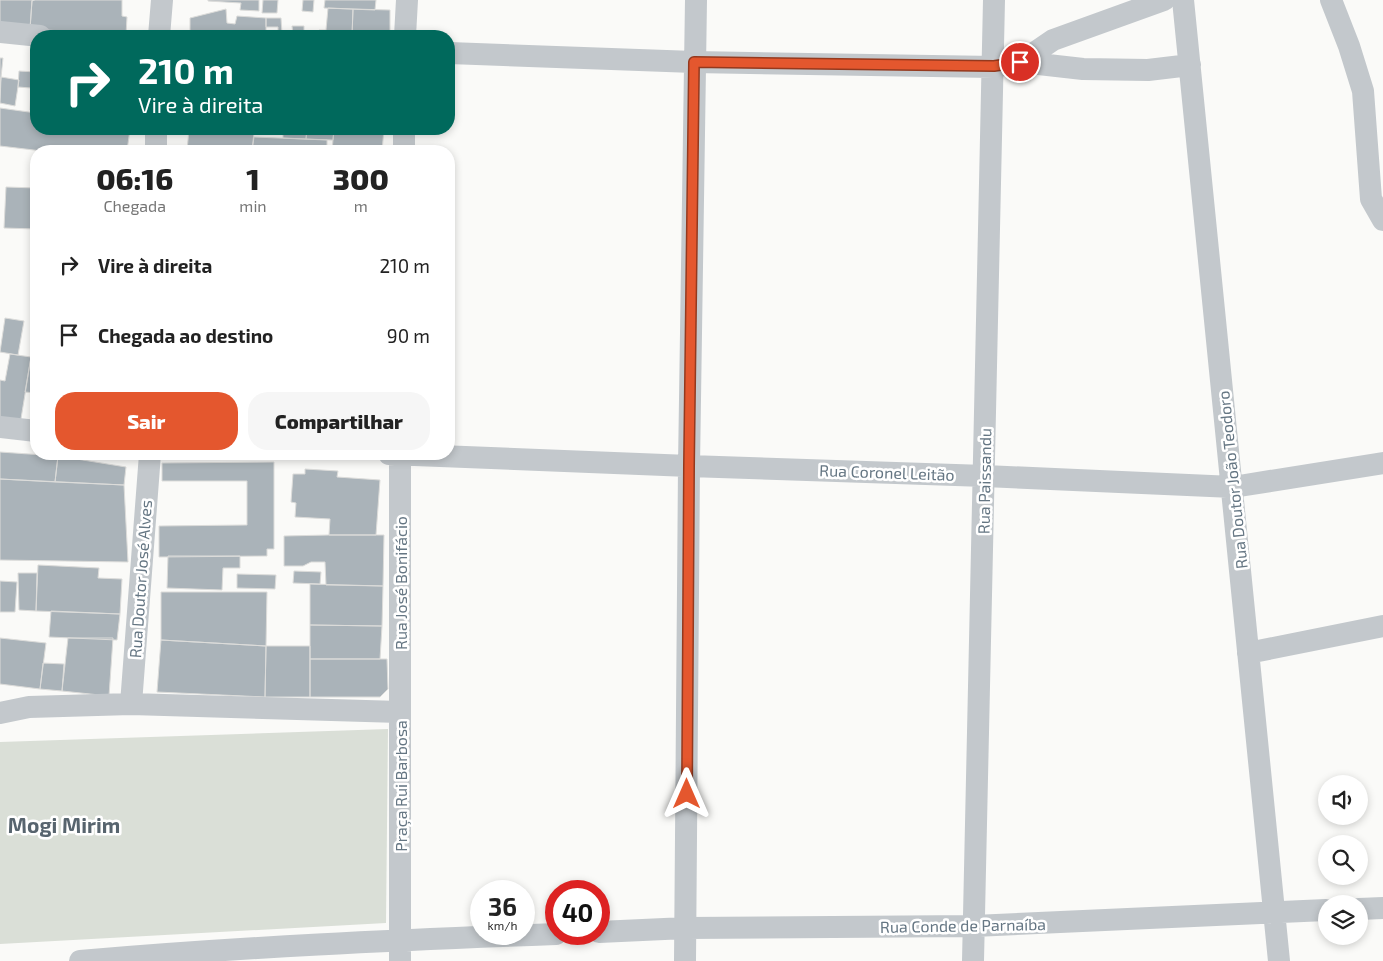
<!DOCTYPE html>
<html lang="pt">
<meta charset="utf-8">
<style>
body{margin:0;font-family:"Exo 2",sans-serif;background:#f6f6f6;color:#222;height:100vh;display:flex;flex-direction:column;font-size:19px;white-space:nowrap}
*{box-sizing:border-box;margin:0}
p{font-size:16px;color:#767676}
.icon{flex:none;width:28px;height:28px;fill:none;stroke:currentColor;stroke-width:2;stroke-linecap:round;stroke-linejoin:round}
.map{position:relative;flex:1;overflow:hidden}
.side{position:absolute;left:30px;top:145px;width:425px;height:315px;display:flex;flex-direction:column;background:#fff;border-radius:20px;box-shadow:0 2px 8px #0003}
.side>*{flex:none}
.hud{position:absolute;left:30px;top:30px;width:425px;height:105px;border-radius:20px;box-shadow:0 2px 8px #0003;background:#00695c;color:#fff;overflow:hidden}
.tools{position:absolute;left:1318px;top:775px;display:grid;gap:10px}
.tools a{display:grid;place-items:center;width:50px;height:50px;border-radius:50%;background:#fff;box-shadow:0 2px 8px #0003;font-size:25px}
.speed{position:absolute;left:470px;top:880px;display:flex;gap:10px;font-size:25px;font-weight:700;text-align:center}
.speed>*{display:grid;place-content:center;width:65px;height:65px;border-radius:50%;background:#fff;box-shadow:0 2px 8px #0003;line-height:1}
.speed small{font-size:12px;font-weight:400}
.speed .limit{border:8px solid #d22;background:#fff;color:#111}
.pin{position:absolute;display:grid;place-items:center;width:42px;height:42px;color:#fff;margin:-21px;border:2px solid #fff;border-radius:50%;box-shadow:0 1px 5px #0007}
.me{position:absolute;width:55px;margin:-28px;rotate:0deg;stroke-linejoin:round;filter:drop-shadow(0 0 4px #0008)}
.turn{display:flex;align-items:center;gap:18px;height:105px;padding:0 25px;font-size:22px}
.turn .icon{width:65px;height:65px;stroke-width:2.5}
.turn b{display:block;font-size:35px;line-height:42px}
.eta{display:flex;justify-content:space-evenly;align-items:center;height:85px;text-align:center}
.eta b{font-size:30px;font-weight:800;line-height:35px}
.primary-button{display:flex;gap:10px;margin-top:auto;padding:10px 25px}
.primary-button a{flex:1;height:58px;border-radius:20px;background:#e4572e;color:#fff;font-size:20px;font-weight:800;line-height:58px;text-align:center}
.primary-button a+a{background:#f6f6f6;color:#222}
ul{padding:0;list-style:none}
li{display:flex;align-items:center;gap:15px;height:70px;padding:0 25px}
li div{flex:1}
li b{display:block;font-size:19px}
li em{font-style:normal}
.map>svg:first-child{display:block}
</style>
<div class="map">
<svg width="1383" height="961" viewBox="0 0 1383 961">
<rect width="100%" height="100%" fill="#fafaf8"/>
<path fill="#dadfd7" d="M388 729 386 923 0 944V742Z"/>
<path fill="#aab3b9" stroke="#dcdcda" d="M0 0H32L30 29 0 26Z
M35 0H122V16L127 17 126 35 30 29 32 1Z
M208 0H259V11L240 10 241 3 208 1Z
M263 0H278L277 13H262Z
M303 0H314L313 12 302 11Z
M325 0H376L375 10 324 8Z
M328 8 353 9 352 36H319V30H326Z
M226 9 227 23 235 24 237 16 266 18V36H190V18Z
M353 9 390 10V36H352Z
M266 18H281L282 34H293L292 26H304V36H278V27H266Z
M0 58H3L0 87Z
M19 71 36 72V110H30L31 88 18 87Z
M1 77 19 80 15 106 0 103Z
M0 108 36 113V129H130L127 151H42L0 146Z
M189 129 254 132 252 151H187Z
M213 129H261V132Z
M261 129H271L270 134 260 133Z
M283 129H307L306 139 283 138Z
M307 129H334L333 140 306 139Z
M334 129H384L382 151H332Z
M254 137 327 140V151H252Z
M6 187 36 188V229L4 228Z
M5 318 24 321 18 355 0 352Z
M10 354 31 357 20 425 0 422V380L5 381Z
M31 357 36 358V393L25 392Z
M0 452 58 456 55 482 0 479Z
M58 456 126 467 124 485 55 482Z
M274 462V549H267V556L159 557V526L247 525V481H162V463Z
M305 469 338 471 337 477 380 480 376 535H329L330 519 295 517 296 503 291 502 293 474H305Z
M0 479 124 485 128 562 0 560Z
M329 535H384L383 586 326 585 325 562H311L303 566H284V536Z
M168 556H240V568H223L222 590 167 588Z
M38 565 99 568 98 578 122 579 120 614 36 611Z
M294 571 321 572 320 584 293 583Z
M18 573H37L36 611 19 610Z
M237 574 276 575 275 589 237 588Z
M0 581 17 582 15 612H0Z
M310 584 383 586 382 626 310 625Z
M161 592H267L266 646 161 640Z
M51 611 120 614 117 640 49 637Z
M310 625 382 626 380 659H310Z
M0 638 46 643 40 689 0 684Z
M68 638H113L109 696 62 691Z
M161 640 266 646 265 697 157 692Z
M266 646H310V697H265Z
M310 659H387L388 689 380 697H310Z
M43 663 64 664 62 691 40 689Z"/>
<g fill="none" stroke-linecap="round" stroke-linejoin="round">
<path stroke="#c3c8cc" stroke-width="22" d="M1183 0 1279 961
M1331 0 1349 46 1363 91 1371 199 1383 220
M0 32 40 36
M159 36 162 0
M405 36 407 0
M449 53 694 62 994 67 1021 62 1053 40 1164 0
M1021 62 1083 69 1148 70 1190 65
M156 151V129
M404 151V129
M0 427 36 431
M389 454 689 466 985 476 1233 487 1383 463
M1248 653 1383 626
M131 704 150 454
M0 713 29 707 131 704 400 712
M1359 909 1383 908
M599 932 686 928 974 926 1326 910
M80 961C239 947 397 940 556 934
M400 961V454
M685 961 689 466 696 0
M973 961 994 0"/>
</g>
<g fill="none" stroke-linecap="round" stroke-linejoin="round">
<defs>
<path id="route" d="M687 794 689 466 694 62 994 66 1020 62"/>
</defs>
<use href="#route" stroke="#94391e" stroke-width="12"/>
<use href="#route" stroke="#e4572e" stroke-width="9"/>
</g>
<g text-anchor="middle" dominant-baseline="central" stroke-width="5" stroke-linejoin="round" paint-order="stroke">
<g font-size="16" fill="#657683" stroke="#fff">
<text transform="translate(887 472) rotate(2)">Rua Coronel Leitão</text>
<text transform="translate(1232 480) rotate(-96)">Rua Doutor João Teodoro</text>
<text transform="translate(984 481) rotate(-89)">Rua Paissandu</text>
<text transform="translate(140 579) rotate(-86)">Rua Doutor José Alves</text>
<text transform="translate(400 583) rotate(-90)">Rua José Bonifácio</text>
<text transform="translate(400 786) rotate(-90)">Praça Rui Barbosa</text>
<text transform="translate(963 925) rotate(-1)">Rua Conde de Parnaíba</text>
</g>
<g font-size="21" font-weight="bold" fill="#57646e" stroke="#fff">
<text x="64" y="824">Mogi Mirim</text>
</g>
</g>
</svg>
<div class="tools">
<a><svg class="icon" aria-label="sound" viewBox="0 0 24 24"><path d="M4 9h4l5-4v14l-5-4H4zM17 9q2 3 0 6"/></svg></a>
<a><svg class="icon" aria-label="search" viewBox="0 0 24 24"><circle cx="10" cy="10" r="6"/><path d="M15 15l6 6"/></svg></a>
<a><svg class="icon" aria-label="layers" viewBox="0 0 24 24"><path d="M12 4l9 5-9 5-9-5zM3 14l9 5 9-5"/></svg></a>
</div>
<div class="speed"><div>36<small>km/h</small></div><div class="limit">40</div></div>
<div class="pin" style="left:1020px;top:62px;background:#d93025"><svg class="icon" aria-label="arrive" viewBox="0 0 24 24"><path d="M6 21V4h12l-3 4 3 4H6"/></svg></div>
<svg class="me" style="left:687px;top:794px" viewBox="-20 -20 40 40"><path d="M0-17L14 15 0 8-14 15z" fill="#e4572e" stroke="#fff" stroke-width="4"/></svg>
<div class="hud">
<div class="turn"><svg class="icon" aria-label="right" viewBox="0 0 24 24"><path d="M7 20v-9h11M14 6l5 5-5 5"/></svg><div><b>210 m</b>Vire à direita</div></div>
</div>
<section class="side">
<div class="eta">
<div><b>06:16</b><p>Chegada</p></div>
<div><b>1</b><p>min</p></div>
<div><b>300</b><p>m</p></div>
</div>
<ul>
<li><svg class="icon" aria-label="right" viewBox="0 0 24 24"><path d="M7 20v-9h11M14 6l5 5-5 5"/></svg><div><b>Vire à direita</b></div><em>210 m</em></li>
<li><svg class="icon" aria-label="arrive" viewBox="0 0 24 24"><path d="M6 21V4h12l-3 4 3 4H6"/></svg><div><b>Chegada ao destino</b></div><em>90 m</em></li>
</ul>
<div class="primary-button"><a>Sair</a><a>Compartilhar</a></div>
</section>
</div>
